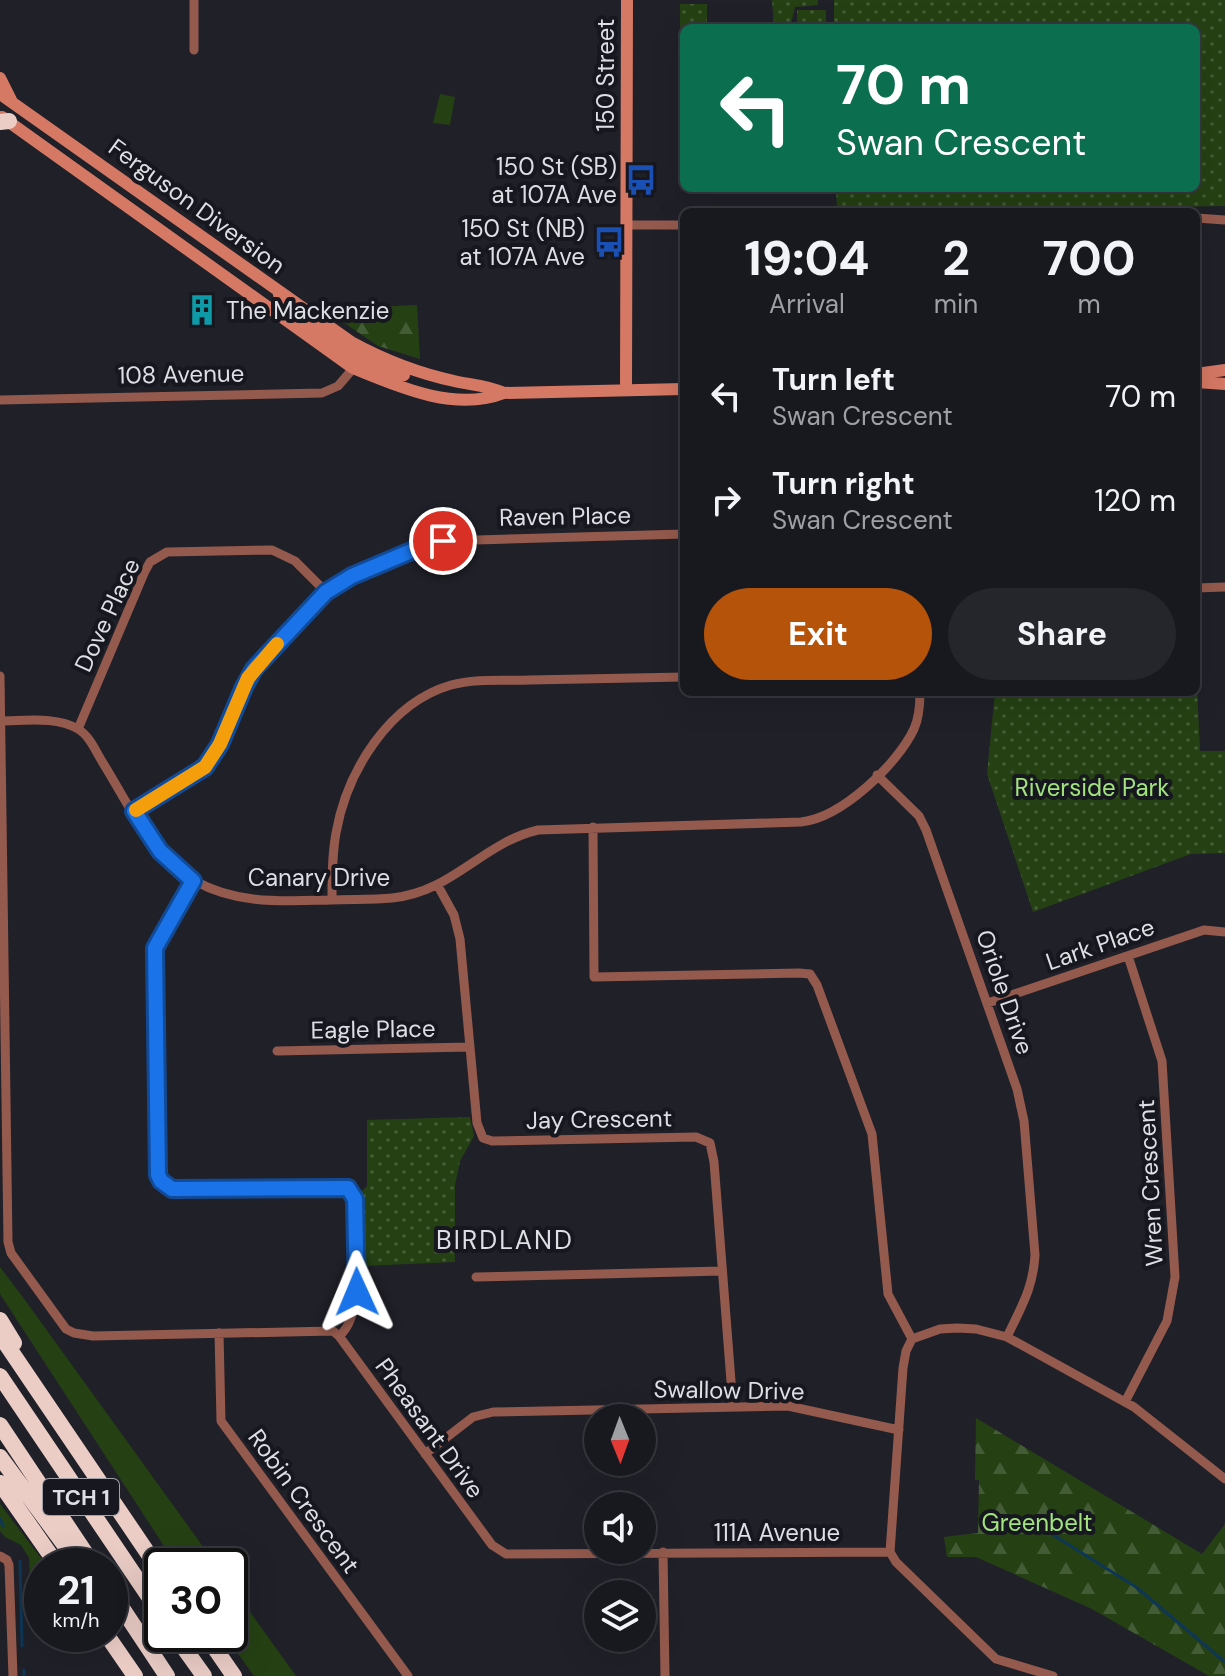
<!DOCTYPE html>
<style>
body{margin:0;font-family:"DM Sans",sans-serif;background:#25252c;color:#f1f3f6;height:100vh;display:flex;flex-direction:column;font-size:30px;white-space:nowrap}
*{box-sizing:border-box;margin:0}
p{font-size:26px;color:#9fa0a4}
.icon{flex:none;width:44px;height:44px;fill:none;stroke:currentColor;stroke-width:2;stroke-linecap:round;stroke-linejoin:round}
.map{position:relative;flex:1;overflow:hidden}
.details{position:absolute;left:680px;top:208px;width:520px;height:488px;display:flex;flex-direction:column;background:#18181f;border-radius:12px;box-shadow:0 8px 32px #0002,0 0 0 2px #36373d}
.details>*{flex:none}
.banner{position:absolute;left:680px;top:24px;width:520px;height:168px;border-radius:12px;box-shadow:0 8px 32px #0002,0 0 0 2px #36373d;background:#0b6e4f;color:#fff;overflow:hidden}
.needle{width:52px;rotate:179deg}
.tools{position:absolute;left:584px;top:1404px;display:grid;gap:16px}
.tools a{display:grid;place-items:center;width:72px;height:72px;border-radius:50%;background:#18181f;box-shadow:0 8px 32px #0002,0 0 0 2px #36373d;font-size:40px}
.speed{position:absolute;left:24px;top:1548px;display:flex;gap:16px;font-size:40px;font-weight:700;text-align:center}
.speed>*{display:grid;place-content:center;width:104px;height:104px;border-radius:50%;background:#18181f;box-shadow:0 8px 32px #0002,0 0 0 2px #36373d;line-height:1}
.speed small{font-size:20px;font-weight:400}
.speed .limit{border:4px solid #111;border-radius:12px;background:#fff;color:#111}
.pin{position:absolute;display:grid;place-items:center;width:68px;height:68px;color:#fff;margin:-34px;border:4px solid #fff;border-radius:50%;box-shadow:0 2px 8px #0007}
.me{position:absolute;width:88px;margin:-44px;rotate:359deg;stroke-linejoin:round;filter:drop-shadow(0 0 6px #0008)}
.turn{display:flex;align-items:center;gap:28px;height:168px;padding:0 24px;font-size:36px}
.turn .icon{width:104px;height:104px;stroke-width:2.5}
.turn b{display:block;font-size:56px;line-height:68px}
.eta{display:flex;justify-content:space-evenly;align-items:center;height:136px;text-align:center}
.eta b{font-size:48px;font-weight:700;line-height:56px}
.primary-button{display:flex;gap:16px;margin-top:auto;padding:16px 24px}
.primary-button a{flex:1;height:92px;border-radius:48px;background:#b45309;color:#fff;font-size:32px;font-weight:700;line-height:92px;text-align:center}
.primary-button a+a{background:#25252c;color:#f1f3f6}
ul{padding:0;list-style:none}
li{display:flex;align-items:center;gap:24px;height:104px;padding:0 24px}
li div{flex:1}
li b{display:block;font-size:30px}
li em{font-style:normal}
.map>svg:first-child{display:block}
</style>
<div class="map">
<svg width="1225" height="1676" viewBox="0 0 1225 1676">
<defs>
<pattern id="forest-firs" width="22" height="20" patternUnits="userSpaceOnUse" patternTransform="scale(2)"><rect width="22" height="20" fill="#254113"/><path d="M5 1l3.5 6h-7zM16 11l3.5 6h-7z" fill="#445c35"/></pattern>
<pattern id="park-dots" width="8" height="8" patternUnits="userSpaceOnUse" patternTransform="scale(2)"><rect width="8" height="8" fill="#254113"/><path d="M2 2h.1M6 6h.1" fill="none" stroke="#445c35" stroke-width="1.8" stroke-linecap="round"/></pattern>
</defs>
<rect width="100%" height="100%" fill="#202029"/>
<path fill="#254113" d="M440 94 455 97 450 125 433 123Z
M0 1267 25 1300 217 1566H177L0 1294Z
M0 1504 47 1566H42V1595L31 1601 29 1558 21 1545 5 1537 0 1531Z
M230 1584 296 1676H254L224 1634H230Z"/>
<path fill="url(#forest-firs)" d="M417 305 420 359 378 346 337 318 336 309Z
M976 1418 1202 1554 1225 1524V1676H1209L1092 1609 976 1557H947L944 1537 978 1533 979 1480H975Z"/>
<path fill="url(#park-dots)" d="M772 0H818V5L795 7 790 28H774Z
M834 0H1225V206L837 212 836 188H1196V28H834Z
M680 4H707V28L680 29Z
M797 10H826V25H797Z
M1196 664 1200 751H1225V853L1191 854 1033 912 987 774 995 692H1196Z
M470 1117 474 1136 460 1161 455 1185V1262L363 1266 360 1193 367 1186V1120Z"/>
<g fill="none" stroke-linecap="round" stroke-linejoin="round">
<path stroke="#0e3756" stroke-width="3" d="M0 1519 3 1526
M1039 1526 1136 1587 1225 1662
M20 1561 22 1646
M24 1676V1670"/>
<path stroke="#945a4d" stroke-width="9" d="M194 0V50
M1196 218 1225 220
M627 225H684
M0 400 322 393 338 386 357 364
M1196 588 1225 587
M0 676 8 1242 11 1253 66 1329 74 1333 93 1336 333 1331 339 1336 492 1545 506 1554 890 1552
M0 721C25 721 56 716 78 729 90 736 96 752 103 763 128 803 152 858 195 881 238 905 284 901 331 900 351 899 372 900 392 898 453 892 482 843 538 830L801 822C841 818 897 765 914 729 919 718 920 705 920 692
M78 729 145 571 150 562 167 552 272 550 295 561 326 592
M877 775 919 816 926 830 1017 1089 1024 1121 1035 1255C1033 1289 1021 1307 1007 1337
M134 811 205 767 220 744 244 687 254 669 326 592 352 576 416 549 443 541 684 534
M593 827 594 977 799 973 810 974 817 985 872 1134 888 1294 912 1339
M193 881 155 948 158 1175 166 1186 172 1189 348 1188 355 1199C356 1232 367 1314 339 1336
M438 886 454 915 460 939 477 1123 483 1138 492 1141 696 1137 710 1143 714 1162 733 1407
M332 900C332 877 332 855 336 833 347 771 389 703 451 685 476 678 505 681 530 680 582 679 633 678 684 677
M988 1003 1204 930 1225 932
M277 1051 469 1047
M476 1277 722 1271
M219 1333 221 1421 408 1676
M912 1339 940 1329 957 1328 976 1329 1007 1337 1134 1407 1225 1479
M1125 1402 1167 1321 1175 1277 1162 1061 1128 956
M425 1454 473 1417 493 1412 788 1406 899 1430
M663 1552 665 1676
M890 1552 903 1368 906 1351 912 1339
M890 1552 896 1562 996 1659 1053 1676
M0 1556 7 1560 9 1565 13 1676"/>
<path stroke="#d57864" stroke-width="12" d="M0 78 11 100
M0 94 351 342C384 360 417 373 454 381 471 385 487 385 504 393
M2 117 353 368C399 387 455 412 504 393L684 389
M278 291 283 307 360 360 404 375
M1196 374 1225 370
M1196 382 1225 384
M626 390 627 0"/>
<path stroke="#ebcdc6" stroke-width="16" d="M0 122 9 121
M0 1320 14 1343
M0 1335 162 1574
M0 1376 162 1616
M0 1425 94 1566
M0 1457 80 1566
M0 1483 58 1566
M110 1590 167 1676
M106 1634 135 1676
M174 1634 204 1676
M205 1634 234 1676"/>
</g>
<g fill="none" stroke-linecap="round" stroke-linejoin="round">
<defs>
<path id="route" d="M357 1292 355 1199 348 1188 172 1189 161 1181 158 1175 155 948 193 881 160 851 134 811 205 767 220 744 244 687 254 669 326 592 352 576 416 549 443 541"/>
</defs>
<use href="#route" stroke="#114b97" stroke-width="20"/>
<use href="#route" stroke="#1a73e8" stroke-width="14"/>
<path stroke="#f59e0b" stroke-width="14" d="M136 810 205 767 220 744 248 678 277 644"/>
</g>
<defs>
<symbol id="bus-bare" viewBox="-9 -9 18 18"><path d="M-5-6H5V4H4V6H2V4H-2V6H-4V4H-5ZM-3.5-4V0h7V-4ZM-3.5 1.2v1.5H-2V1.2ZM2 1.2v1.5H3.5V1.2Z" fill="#1a4fb4" stroke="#17171f" stroke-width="2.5" paint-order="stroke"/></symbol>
<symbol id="building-bare" viewBox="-9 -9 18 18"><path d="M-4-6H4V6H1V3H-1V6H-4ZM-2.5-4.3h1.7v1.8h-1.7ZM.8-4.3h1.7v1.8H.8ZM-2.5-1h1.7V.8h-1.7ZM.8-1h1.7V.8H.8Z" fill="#0f9aa8" stroke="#17171f" stroke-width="2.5" paint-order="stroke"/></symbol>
</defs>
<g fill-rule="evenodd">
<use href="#bus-bare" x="619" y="158" width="44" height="44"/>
<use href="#bus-bare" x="587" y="220" width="44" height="44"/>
<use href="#building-bare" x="180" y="288" width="44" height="44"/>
</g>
<g text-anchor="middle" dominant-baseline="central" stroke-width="8" stroke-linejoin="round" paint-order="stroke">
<rect fill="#17171f" stroke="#a2a3aa" stroke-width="2" x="43" y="1479" width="76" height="36" rx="6"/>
<g font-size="22" font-weight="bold" fill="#dedfe5">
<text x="81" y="1497">TCH 1</text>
</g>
<g font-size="24" fill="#dedfe5" stroke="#17171f">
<text transform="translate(605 75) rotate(-90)">150 Street</text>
<text transform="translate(197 206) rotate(36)">Ferguson Diversion</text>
<text transform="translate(181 374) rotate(-1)">108 Avenue</text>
<text transform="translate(565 516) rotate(-1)">Raven Place</text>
<text transform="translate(107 615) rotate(-65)">Dove Place</text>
<text x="319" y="877">Canary Drive</text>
<text transform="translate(1100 944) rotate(-19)">Lark Place</text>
<text transform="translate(1005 992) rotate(71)">Oriole Drive</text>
<text transform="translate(373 1029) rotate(-1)">Eagle Place</text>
<text transform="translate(599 1119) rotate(-1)">Jay Crescent</text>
<text transform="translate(1150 1183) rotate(-93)">Wren Crescent</text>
<text transform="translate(729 1390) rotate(1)">Swallow Drive</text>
<text transform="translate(430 1428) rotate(54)">Pheasant Drive</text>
<text transform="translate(304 1501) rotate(54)">Robin Crescent</text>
<text x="777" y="1532">111A Avenue</text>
</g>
<g font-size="24" fill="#dedfe5" stroke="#17171f" text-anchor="end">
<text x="617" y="166">150 St (SB)<tspan x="617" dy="28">at 107A Ave</tspan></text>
<text x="585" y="228">150 St (NB)<tspan x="585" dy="28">at 107A Ave</tspan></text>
<text x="226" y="310" text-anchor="start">The Mackenzie</text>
</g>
<g font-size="24" fill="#a2e37e" stroke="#17171f">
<text x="1092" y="787">Riverside Park</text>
<text x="1037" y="1522">Greenbelt</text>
</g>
<g font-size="26" letter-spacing="2" fill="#dedfe5" stroke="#17171f">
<text x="505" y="1240">BIRDLAND</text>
</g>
</g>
</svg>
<div class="tools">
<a><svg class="needle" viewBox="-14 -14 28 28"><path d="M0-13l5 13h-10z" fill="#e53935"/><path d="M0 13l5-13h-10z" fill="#9fa0a4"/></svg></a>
<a><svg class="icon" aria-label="sound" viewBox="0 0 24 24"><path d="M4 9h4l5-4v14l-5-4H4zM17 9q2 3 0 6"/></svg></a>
<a><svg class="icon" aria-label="layers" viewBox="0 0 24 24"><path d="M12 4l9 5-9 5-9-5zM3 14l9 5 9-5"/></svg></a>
</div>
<div class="speed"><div>21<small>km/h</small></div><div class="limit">30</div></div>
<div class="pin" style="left:443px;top:541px;background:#d93025"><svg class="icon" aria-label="arrive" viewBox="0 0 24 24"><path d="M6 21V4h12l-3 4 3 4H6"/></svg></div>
<svg class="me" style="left:357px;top:1292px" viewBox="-20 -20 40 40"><path d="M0-17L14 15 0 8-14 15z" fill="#1a73e8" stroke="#fff" stroke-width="4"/></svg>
<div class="banner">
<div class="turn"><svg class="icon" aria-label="left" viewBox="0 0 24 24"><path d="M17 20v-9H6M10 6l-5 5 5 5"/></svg><div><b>70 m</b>Swan Crescent</div></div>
</div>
<section class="details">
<div class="eta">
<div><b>19:04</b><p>Arrival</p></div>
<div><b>2</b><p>min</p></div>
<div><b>700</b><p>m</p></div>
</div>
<ul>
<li><svg class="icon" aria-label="left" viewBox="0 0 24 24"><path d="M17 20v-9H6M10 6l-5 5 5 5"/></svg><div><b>Turn left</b><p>Swan Crescent</p></div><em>70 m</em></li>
<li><svg class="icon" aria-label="right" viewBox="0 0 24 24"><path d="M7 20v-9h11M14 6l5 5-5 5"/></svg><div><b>Turn right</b><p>Swan Crescent</p></div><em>120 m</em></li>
</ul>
<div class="primary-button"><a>Exit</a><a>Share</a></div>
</section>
</div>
